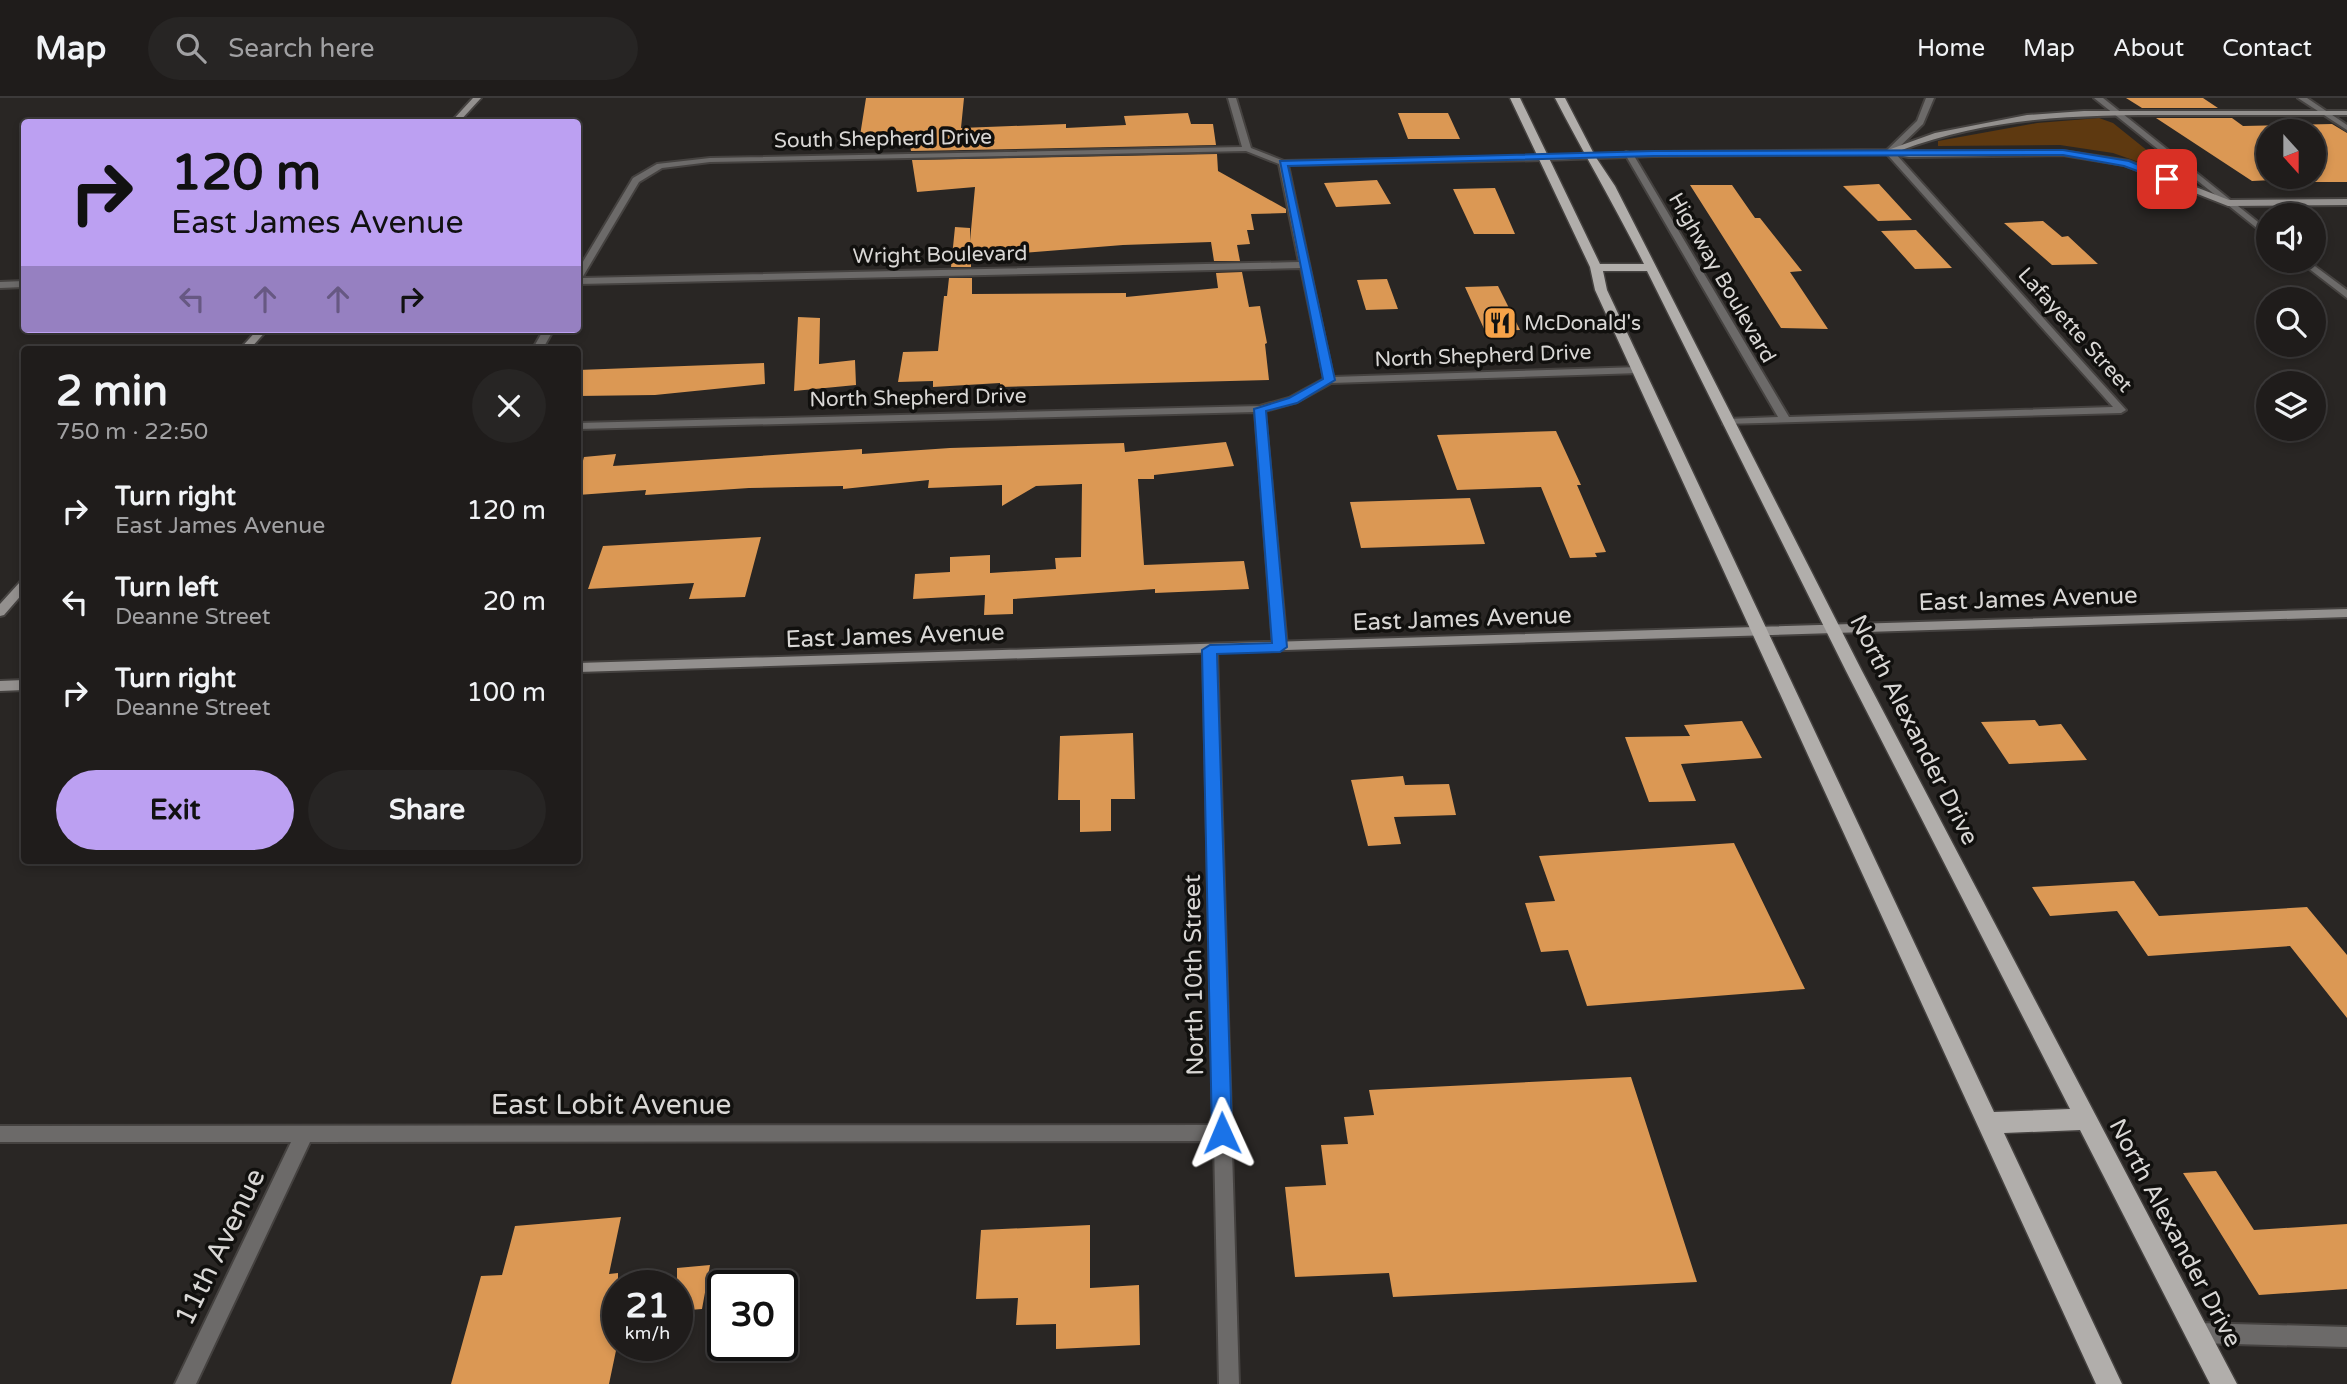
<!DOCTYPE html>
<meta charset="utf-8">
<style>
body{margin:0;font-family:"Varela Round",sans-serif;background:#272524;color:#f1f3f6;height:100vh;display:flex;flex-direction:column;font-size:26px;white-space:nowrap}
*{box-sizing:border-box;margin:0}
p{font-size:23px;color:#a1a1a3}
.icon{flex:none;width:38px;height:38px;fill:none;stroke:currentColor;stroke-width:2;stroke-linecap:round;stroke-linejoin:round}
.map{position:relative;flex:1;overflow:hidden}
.side{position:absolute;left:21px;top:248px;width:560px;height:518px;display:flex;flex-direction:column;background:#1f1c1b;border-radius:7px;box-shadow:0 4px 10px #0003,0 0 0 2px #3c3a3a}
.side>*{flex:none}
.hud{position:absolute;left:21px;top:21px;width:560px;height:214px;border-radius:7px;box-shadow:0 4px 10px #0003,0 0 0 2px #3c3a3a;background:#bca0f2;color:#111;overflow:hidden}
.needle{width:46px;rotate:159deg}
.fabs{position:absolute;left:2256px;top:21px;display:grid;gap:14px}
.fabs a{display:grid;place-items:center;width:70px;height:70px;border-radius:50%;background:#1f1c1b;box-shadow:0 4px 10px #0003,0 0 0 2px #3c3a3a;font-size:35px}
.speed{position:absolute;left:602px;top:1172px;display:flex;gap:14px;font-size:35px;font-weight:700;text-align:center}
.speed>*{display:grid;place-content:center;width:91px;height:91px;border-radius:50%;background:#1f1c1b;box-shadow:0 4px 10px #0003,0 0 0 2px #3c3a3a;line-height:1}
.speed small{font-size:18px;font-weight:400}
.speed .limit{border:4px solid #111;border-radius:10px;background:#fff;color:#111}
.pin{position:absolute;display:grid;place-items:center;width:60px;height:60px;color:#fff;margin:-30px;border-radius:14px;box-shadow:0 4px 10px #0006}
.me{position:absolute;width:77px;margin:-38px;rotate:359deg;stroke-linejoin:round;filter:drop-shadow(0 0 5px #0008)}
.turn{display:flex;align-items:center;gap:24px;height:147px;padding:0 35px;font-size:32px}
.turn .icon{width:91px;height:91px;stroke-width:2.5}
.turn b{display:block;font-size:49px;line-height:60px}
.lanes{display:flex;align-items:center;height:66px;padding:0 35px;background:#0003;justify-content:center;gap:35px;direction:ltr}
.lanes .off{opacity:.35}
.round{display:grid;place-items:center;flex:none;width:74px;height:74px;border-radius:37px;background:#272524}
.overview{display:flex;align-items:center;justify-content:space-between;height:119px;padding:0 35px}
h1{font-size:42px;font-weight:700;line-height:52px}
.cta{display:flex;gap:14px;margin-top:auto;padding:14px 35px}
.cta a{flex:1;height:80px;border-radius:42px;background:#bca0f2;color:#111;font-size:28px;font-weight:700;line-height:80px;text-align:center}
.cta a+a{background:#272524;color:#f1f3f6}
ul{padding:0;list-style:none}
li{display:flex;align-items:center;gap:21px;height:91px;padding:0 35px}
li div{flex:1}
li b{display:block;font-size:26px}
li em{font-style:normal}
header{display:flex;align-items:center;gap:42px;box-sizing:border-box;height:98px;padding:0 35px;background:#1f1c1b;border-bottom:2px solid #3c3a3a}
header strong{font-size:33px}
nav{display:flex;gap:38px;margin-inline-start:auto;font-size:24px}
.search{width:490px;height:63px;background:#272524;display:flex;align-items:center;gap:18px;box-sizing:border-box;padding:0 24px;border-radius:38px;color:#a1a1a3;font-size:26px}
.map>svg:first-child{display:block}
</style>
<header>
<strong>Map</strong>
<div class="search"><svg class="icon" aria-label="search" viewBox="0 0 24 24"><circle cx="10" cy="10" r="6"/><path d="M15 15l6 6"/></svg>Search here</div>
<nav><a>Home</a><a>Map</a><a>About</a><a>Contact</a></nav>
</header>
<div class="map">
<svg width="2347" height="1286" viewBox="0 0 2347 1286">
<rect width="100%" height="100%" fill="#292624"/>
<path fill="#5e3910" d="M2099 20 2113 25 2179 78 2113 55 2060 47 1938 48V43L2037 25Z"/>
<path fill="#db9854" fill-rule="evenodd" d="M866 0H964L961 30 1066 26V30L1126 27 1124 18 1188 15 1191 26H1213L1216 47 911 53 910 48 893 49V42L859 44Z
M2126 0H2203L2218 10H2142Z
M1398 15H1448L1460 41H1408Z
M2156 20H2232L2243 28 2332 26 2347 35V84H2299L2295 81 2252 83ZM2268 33H2314V79H2268Z
M1217 56 1218 73 1286 111V115L1251 116 1254 132H1247L1250 146 1237 147 1240 163H1214L1211 144 1123 147 971 159V169H951L955 129 970 130V143L975 89 917 94 912 62Z
M1377 82 1391 106 1336 109 1324 85Z
M1879 86 1912 122 1878 123 1843 88Z
M1690 87H1732L1755 120H1760L1802 173 1790 174 1828 231 1781 230Z
M1495 90 1515 136H1474L1453 91Z
M2043 123 2062 139 2068 138 2098 166 2052 167 2004 125Z
M1916 132 1952 170 1915 171 1881 133Z
M1242 174 1249 209 1260 208 1267 245 1265 246 1269 282 1000 289V285L933 289V283L898 284 903 254 938 253 944 198H947L949 180H972V196L1126 195V199L1218 190 1216 175Z
M1387 181 1398 211 1366 212 1357 182Z
M1498 188 1520 232 1485 233 1465 189Z
M798 219 820 220 819 266 855 262 856 287 794 293Z
M764 265 765 286 655 297 578 298V272Z
M1556 333 1581 387H1577L1606 454 1595 455 1597 459 1570 460 1541 389 1457 392 1437 337Z
M1226 344 1234 368 1154 377V381H1138L1144 467 1244 463 1249 491 1155 495V491L1013 501V516L984 517 985 497 913 501 915 476 950 474V459L990 457V475L1056 471 1055 460 1081 459 1082 386 1036 388 1002 408V387L928 390 929 382 843 391V388L749 390 645 397 646 392 578 397V381L584 359 616 356 613 368 862 351V356L950 350 1124 345 1125 354Z
M1470 400 1485 446 1361 450 1350 404Z
M761 439 745 499 689 501 694 485 588 491 603 448Z
M2035 622 2039 628 2061 626 2087 662 2009 666 1981 624Z
M1742 623 1762 660 1681 666 1696 703 1649 704 1625 639 1690 638 1684 627Z
M1133 635 1135 701H1111V733L1080 734V702H1058L1060 638Z
M1403 678 1405 687 1449 686 1456 717 1394 719 1401 746 1368 748 1351 682Z
M1734 745 1805 891 1587 908 1568 852 1541 854 1525 805 1555 803 1539 758Z
M2134 783 2159 818 2307 809 2347 857V920L2290 848 2148 858 2117 813 2050 818 2032 789Z
M1631 979 1697 1184 1393 1199 1389 1175 1295 1179 1285 1089 1326 1087 1321 1047 1348 1046 1344 1019 1374 1017 1369 992Z
M2216 1073 2254 1132 2347 1126V1191L2259 1197 2183 1075Z
M621 1119 609 1176 618 1175V1243L609 1286H451L481 1178 502 1177 515 1128Z
M1090 1127V1190L1139 1187 1140 1247 1056 1251V1226L1016 1227 1018 1200 976 1201 981 1132Z
M710 1167 702 1211 677 1213V1170Z"/>
<g fill="none" stroke-linecap="round" stroke-linejoin="round">
<defs>
<path id="street" d="M1228 0H1236L1251 50 1284 63 1544 58 1548 60 1544 62 1288 67 1333 279 1639 269 1644 272 1639 275 1331 285 1297 304 1265 313 1287 549 1285 552H1275L1273 549 1255 314 578 331V325L1260 308 1289 300 1324 281 1301 170 578 186V172L633 80 657 66 710 60 1242 49ZM1246 53 1279 66 1299 164 582 180 639 84 662 70 710 64Z
M1926 0H1934L1923 26 1894 54 2126 312 2121 315 1723 326V322L1727 321 1778 319 1625 56 1626 54 1633 56 1789 319 2113 309 1885 54 1917 23Z
M2094 0H2103L2268 132V139Z
M2298 0H2307L2347 27V32Z
M2299 163H2308L2347 192V200Z
M24 183V189L0 190V184Z
M544 231H554L542 252H532Z
M1210 548 1217 552 1239 1286H1219L1214 1043 310 1044 196 1286H175L291 1044H0V1028L1213 1027 1203 552Z
M2197 1225 2347 1229V1249L2197 1245 2190 1242 2187 1235 2190 1228Z"/>
<path id="secondary" d="M473 0H481L459 24H451Z
M2084 13H2347V17C2290 17 2233 17 2177 17 2077 17 1993 18 1899 53H2063L2129 63 2229 102 2347 101V107L2228 108 2124 67 2063 57 1909 59 1891 56 1654 58 1544 62 1540 60 1544 58 1654 54 1888 52 1935 35 2027 17Z
M258 231H268L249 252H239Z
M24 483V494L4 517 0 518V506L20 484Z
M2347 511V519L578 574V565Z
M24 582V592L0 593V583Z"/>
<path id="primary" d="M1510 0H1520L1600 166H1644C1616 110 1584 56 1555 0H1565L1595 58 1615 88 1862 573 2237 1286H2210L2080 1032 2004 1035 2122 1286H2096L1595 192 1590 169ZM1603 173H1647L1846 573 2070 1011 1994 1014 1607 192Z"/>
</defs>
<use href="#street" stroke="#454240" stroke-width="4"/>
<use href="#secondary" stroke="#454240" stroke-width="4"/>
<use href="#primary" stroke="#454240" stroke-width="3"/>
<use href="#street" fill="#6c6a69" fill-rule="evenodd"/>
<use href="#secondary" fill="#93908e" fill-rule="evenodd"/>
<use href="#primary" fill="#b1aeab" fill-rule="evenodd"/>
</g>
<path fill="#1a73e8" stroke="#114b97" stroke-width="2" d="M2063 52 2129 63 2172 81 2167 84 2124 68 2063 57 1654 58 1288 68 1335 282 1297 305 1266 313 1287 549 1280 554 1217 556 1232 1035 1229 1042 1222 1045 1215 1042 1212 1035 1202 552 1210 547 1272 545 1254 311 1289 300 1323 281 1280 63 1654 53Z"/>
<defs>
<symbol id="restaurant-square" viewBox="-11 -11 22 22"><rect x="-9" y="-9" width="18" height="18" rx="4" fill="#f6a248" stroke="#11100e"/><path d="M-5-6h1v4h1v-4h1v4h1v-4h1v5L-1.5 .5V6h-2V.5L-5-1ZM5-6V6H3V1.5H1.5Q1.5-4 5-6Z" fill="#111"/></symbol>
</defs>
<g fill-rule="evenodd">
<use href="#restaurant-square" x="1481" y="206" width="38" height="38"/>
</g>
<g text-anchor="middle" dominant-baseline="central" stroke-width="7" stroke-linejoin="round" paint-order="stroke">
<g font-size="21" fill="#d9d7d5" stroke="#11100e">
<text transform="translate(883 41) rotate(-1)">South Shepherd Drive</text>
<text transform="translate(940 157) rotate(-1)">Wright Boulevard</text>
<text transform="translate(1722 180) rotate(60)">Highway Boulevard</text>
<text transform="translate(2075 232) rotate(48)">Lafayette Street</text>
<text transform="translate(1483 258) rotate(-2)">North Shepherd Drive</text>
<text transform="translate(918 300) rotate(-1)">North Shepherd Drive</text>
</g>
<g font-size="21" fill="#d9d7d5" stroke="#11100e" text-anchor="start">
<text x="1524" y="225">McDonald's</text>
</g>
<g font-size="24" fill="#d9d7d5" stroke="#11100e">
<text transform="translate(2028 501) rotate(-2)">East James Avenue</text>
<text transform="translate(1462 521) rotate(-2)">East James Avenue</text>
<text transform="translate(895 538) rotate(-2)">East James Avenue</text>
<text transform="translate(1914 632) rotate(63)">North Alexander Drive</text>
<text transform="translate(1194 877) rotate(-91)">North 10th Street</text>
<text transform="translate(2175 1135) rotate(62)">North Alexander Drive</text>
</g>
<g font-size="28" fill="#d9d7d5" stroke="#11100e">
<text x="611" y="1007">East Lobit Avenue</text>
<text transform="translate(220 1149) rotate(-64)">11th Avenue</text>
</g>
</g>
</svg>
<div class="fabs">
<a><svg class="needle" viewBox="-14 -14 28 28"><path d="M0-13l5 13h-10z" fill="#e53935"/><path d="M0 13l5-13h-10z" fill="#a1a1a3"/></svg></a>
<a><svg class="icon" aria-label="sound" viewBox="0 0 24 24"><path d="M4 9h4l5-4v14l-5-4H4zM17 9q2 3 0 6"/></svg></a>
<a><svg class="icon" aria-label="search" viewBox="0 0 24 24"><circle cx="10" cy="10" r="6"/><path d="M15 15l6 6"/></svg></a>
<a><svg class="icon" aria-label="layers" viewBox="0 0 24 24"><path d="M12 4l9 5-9 5-9-5zM3 14l9 5 9-5"/></svg></a>
</div>
<div class="speed"><div>21<small>km/h</small></div><div class="limit">30</div></div>
<div class="pin" style="left:2167px;top:81px;background:#d93025"><svg class="icon" aria-label="arrive" viewBox="0 0 24 24"><path d="M6 21V4h12l-3 4 3 4H6"/></svg></div>
<svg class="me" style="left:1222px;top:1035px" viewBox="-20 -20 40 40"><path d="M0-17L14 15 0 8-14 15z" fill="#1a73e8" stroke="#fff" stroke-width="4"/></svg>
<div class="hud">
<div class="turn"><svg class="icon" aria-label="right" viewBox="0 0 24 24"><path d="M7 20v-9h11M14 6l5 5-5 5"/></svg><div><b>120 m</b>East James Avenue</div></div>
<div class="lanes"><svg class="icon off" aria-label="left" viewBox="0 0 24 24"><path d="M17 20v-9H6M10 6l-5 5 5 5"/></svg><svg class="icon off" aria-label="ahead" viewBox="0 0 24 24"><path d="M12 20V5M6 11l6-6 6 6"/></svg><svg class="icon off" aria-label="ahead" viewBox="0 0 24 24"><path d="M12 20V5M6 11l6-6 6 6"/></svg><svg class="icon" aria-label="right" viewBox="0 0 24 24"><path d="M7 20v-9h11M14 6l5 5-5 5"/></svg></div>
</div>
<section class="side">
<div class="overview"><div><h1>2 min</h1><p>750 m · 22:50</p></div><a class="round"><svg class="icon" aria-label="close" viewBox="0 0 24 24"><path d="M6 6l12 12M18 6L6 18"/></svg></a></div>
<ul>
<li><svg class="icon" aria-label="right" viewBox="0 0 24 24"><path d="M7 20v-9h11M14 6l5 5-5 5"/></svg><div><b>Turn right</b><p>East James Avenue</p></div><em>120 m</em></li>
<li><svg class="icon" aria-label="left" viewBox="0 0 24 24"><path d="M17 20v-9H6M10 6l-5 5 5 5"/></svg><div><b>Turn left</b><p>Deanne Street</p></div><em>20 m</em></li>
<li><svg class="icon" aria-label="right" viewBox="0 0 24 24"><path d="M7 20v-9h11M14 6l5 5-5 5"/></svg><div><b>Turn right</b><p>Deanne Street</p></div><em>100 m</em></li>
</ul>
<div class="cta"><a>Exit</a><a>Share</a></div>
</section>
</div>
